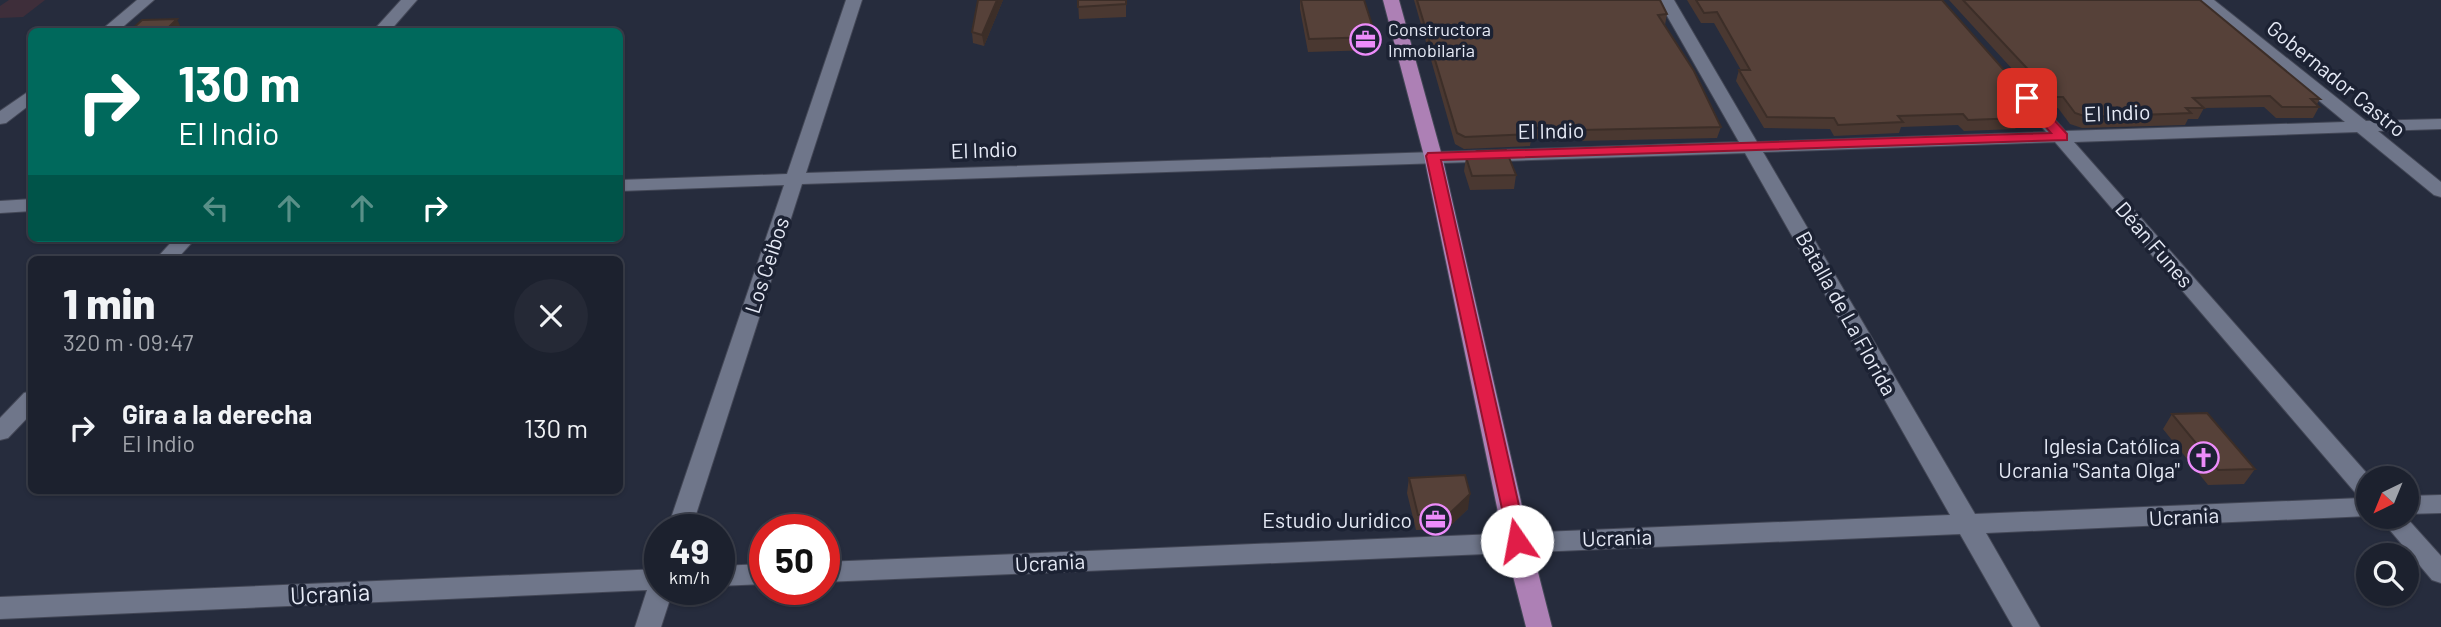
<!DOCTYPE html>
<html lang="es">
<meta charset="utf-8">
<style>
body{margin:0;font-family:Barlow,sans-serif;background:#252936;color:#f1f3f6;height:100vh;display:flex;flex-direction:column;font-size:26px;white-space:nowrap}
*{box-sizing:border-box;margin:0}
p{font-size:23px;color:#a0a3aa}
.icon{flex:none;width:38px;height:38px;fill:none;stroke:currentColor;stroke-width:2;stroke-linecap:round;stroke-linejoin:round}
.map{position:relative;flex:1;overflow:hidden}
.sheet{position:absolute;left:28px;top:256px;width:595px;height:238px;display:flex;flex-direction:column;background:#1c212e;border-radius:10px;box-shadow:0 2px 5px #0004,0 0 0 2px #3a3e4a}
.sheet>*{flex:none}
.guide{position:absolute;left:28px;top:28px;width:595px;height:214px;border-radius:10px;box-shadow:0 2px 5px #0004,0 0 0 2px #3a3e4a;background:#00695c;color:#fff;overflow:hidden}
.needle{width:46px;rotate:223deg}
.tools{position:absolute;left:2356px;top:466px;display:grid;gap:14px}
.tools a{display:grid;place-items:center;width:63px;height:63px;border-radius:50%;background:#1c212e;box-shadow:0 2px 5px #0004,0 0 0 2px #3a3e4a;font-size:35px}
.speed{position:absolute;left:644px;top:514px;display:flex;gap:14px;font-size:35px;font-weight:700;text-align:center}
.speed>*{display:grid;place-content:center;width:91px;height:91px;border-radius:50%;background:#1c212e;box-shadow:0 2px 5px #0004,0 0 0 2px #3a3e4a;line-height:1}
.speed small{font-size:18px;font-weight:400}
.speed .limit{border:10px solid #d22;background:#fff;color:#111}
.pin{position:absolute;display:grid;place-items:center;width:60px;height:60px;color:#fff;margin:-30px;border-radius:14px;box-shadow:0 4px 10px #0006}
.me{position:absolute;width:77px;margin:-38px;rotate:348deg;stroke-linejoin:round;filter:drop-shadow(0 0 5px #0008)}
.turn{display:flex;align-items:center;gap:24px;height:147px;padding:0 35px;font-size:32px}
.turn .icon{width:91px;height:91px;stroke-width:2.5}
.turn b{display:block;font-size:49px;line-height:60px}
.lanes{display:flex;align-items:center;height:66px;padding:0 35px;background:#0003;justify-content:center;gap:35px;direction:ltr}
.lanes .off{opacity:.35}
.round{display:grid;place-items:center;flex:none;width:74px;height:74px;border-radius:37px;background:#252936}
.headline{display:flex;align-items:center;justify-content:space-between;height:119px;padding:0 35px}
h1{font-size:42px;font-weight:800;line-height:52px}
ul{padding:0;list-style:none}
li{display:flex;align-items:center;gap:21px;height:105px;padding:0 35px}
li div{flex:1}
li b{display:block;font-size:26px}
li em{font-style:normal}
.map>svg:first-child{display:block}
</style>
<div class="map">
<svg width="2441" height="627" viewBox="0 0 2441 627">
<rect width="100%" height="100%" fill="#262c3d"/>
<path fill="#3e2e3a" d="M9 0H45L23 17 0 18V6Z"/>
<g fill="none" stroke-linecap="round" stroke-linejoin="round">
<defs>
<path id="minor" d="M137 0H154L117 32H99Z
M401 0H417L389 32H372Z
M846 0H862L806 173 1739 142 1658 0H1674L1757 142 2046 132 2008 86 2016 81 2022 82 2065 131 2345 122 2197 0H2214L2366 121 2441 119V129L2378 131 2441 182V197L2434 195 2357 132 2074 142 2371 478H2368V516L1986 533 2040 627H2013L1960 534 824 582V562L1950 515 1745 153 802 184 691 530H667L784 185 620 191V180L787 174ZM2055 142 2359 497 2362 498 1975 514 1763 152Z
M32 89V103L6 123 0 124V111Z
M32 199V211L0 213V201Z
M175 238H196L177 259H156Z
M32 391V413L8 438 0 440V418L24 393Z
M2441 495V513L2406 514V496Z
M2378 516H2405L2441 556V583L2432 580Z
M765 564V584L719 586V566Z
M660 569V590H673L661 627H635L647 590 0 619V597Z"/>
<path id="major" d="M1383 0H1399L1442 156 1530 541 1552 627H1526L1504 541 1424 156Z"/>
</defs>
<use href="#minor" stroke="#434756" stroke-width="2"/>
<use href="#major" stroke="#434756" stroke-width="2"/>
<use href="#minor" fill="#6f768a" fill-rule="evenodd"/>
<use href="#major" fill="#ad80b5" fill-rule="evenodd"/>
</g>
<path fill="#4a3831" d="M978 0H1003L984 46 973 43 972 32Z
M1078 0H1126V17L1079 19Z
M1300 0H1364L1376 37 1375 50 1308 52 1300 9Z
M1414 0H1660L1667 14 1665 25 1721 127 1717 138 1578 141 1577 138 1531 139 1530 146 1464 149 1455 144Z
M1687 0H1942L2034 104 2029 115 2015 129 1964 131 1958 125 1901 127 1899 133 1834 136 1830 129 1764 128 1736 81 1739 70H1741L1714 23H1701Z
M1949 0H2200L2320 99 2317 104 2319 107 2313 118H2276L2264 107 2204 108 2198 119H2188L2185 125 2082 128 2070 124 2058 108 2049 109Z
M1466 157 1516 175 1514 189 1470 190 1464 171Z
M2172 414 2255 469 2244 484 2208 485 2163 429Z
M1409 478 1468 509 1447 529 1416 530 1407 493Z"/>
<path fill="#3c2e28" d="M997 0H1003L984 46 982 35Z
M177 19 183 32H164Z
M2034 104 2029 115 2015 129 2020 118Z
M1470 494 1468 509 1447 529 1449 514Z"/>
<path fill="#564139" stroke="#3c2e28" stroke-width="2" d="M978 0H997L982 35 972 32Z
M1078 0H1126V4L1078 7Z
M1301 0H1364L1376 37 1309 39Z
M1417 0H1660L1667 14 1658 15 1694 71 1721 127 1581 130 1579 127 1529 128 1532 134 1465 137 1457 133Z
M1696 0H1942L2034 104 2020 118 1968 120 1963 114 1898 116 1903 122 1838 125 1834 118 1767 117 1739 70H1750L1717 12 1704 13Z
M1963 0H2200L2320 99H2311L2319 107H2282L2270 96 2193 98 2204 108H2186L2191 113 2087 117 2075 113 2063 97H2054Z
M177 19 164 32H129L142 20Z
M1506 150 1516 175 1472 176 1466 157 1477 151Z
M2207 413 2255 469 2218 470 2172 414Z
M1465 475 1470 494 1449 514 1418 515 1409 478Z"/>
<path fill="#e11d48" stroke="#92132f" stroke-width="2" d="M2027 94 2031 95 2067 134V140L1441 160 1527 541 1524 546 1517 548 1510 546 1426 156 1428 153 2051 133 2020 98Z"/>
<defs>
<symbol id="office-ring" viewBox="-11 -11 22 22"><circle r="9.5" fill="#1c2233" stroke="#ed8cfa" stroke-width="1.5"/><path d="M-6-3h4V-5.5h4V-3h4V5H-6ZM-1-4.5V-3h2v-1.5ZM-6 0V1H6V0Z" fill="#ed8cfa"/></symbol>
<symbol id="church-ring" viewBox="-11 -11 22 22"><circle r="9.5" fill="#1c2233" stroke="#ed8cfa" stroke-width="1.5"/><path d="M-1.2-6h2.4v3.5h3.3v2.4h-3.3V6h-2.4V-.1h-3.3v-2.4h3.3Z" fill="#ed8cfa"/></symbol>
</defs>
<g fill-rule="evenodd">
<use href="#office-ring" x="1348" y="22" width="35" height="35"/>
<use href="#church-ring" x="2186" y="440" width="35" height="35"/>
<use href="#office-ring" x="1418" y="502" width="35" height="35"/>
</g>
<g text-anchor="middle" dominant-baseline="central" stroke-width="7" stroke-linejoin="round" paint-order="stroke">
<g font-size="18" fill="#e6eaf6" stroke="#1c2233" text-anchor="start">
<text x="1388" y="29">Constructora<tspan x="1388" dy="21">Inmobilaria</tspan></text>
</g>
<g font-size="21" fill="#e6eaf6" stroke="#1c2233">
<text transform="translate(2337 78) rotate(39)">Gobernador Castro</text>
<text transform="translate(2117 112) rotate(-2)">El Indio</text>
<text transform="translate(1551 130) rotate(-1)">El Indio</text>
<text transform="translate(984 149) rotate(-2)">El Indio</text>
<text transform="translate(2155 244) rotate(49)">Déan Funes</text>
<text transform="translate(766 265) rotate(-72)">Los Ceibos</text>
<text transform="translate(1847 313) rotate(61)">Batalla de La Florida</text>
<text transform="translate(2184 516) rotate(-3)">Ucrania</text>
<text transform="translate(1617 537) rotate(-2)">Ucrania</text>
<text transform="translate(1050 562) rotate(-3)">Ucrania</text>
</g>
<g font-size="21" fill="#e6eaf6" stroke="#1c2233" text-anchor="end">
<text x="2180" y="445">Iglesia Católica<tspan x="2180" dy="24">Ucrania "Santa Olga"</tspan></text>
<text x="1412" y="519">Estudio Juridico</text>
</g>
<g font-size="24" fill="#e6eaf6" stroke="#1c2233">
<text transform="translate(330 593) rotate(-3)">Ucrania</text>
</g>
</g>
</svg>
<div class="tools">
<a><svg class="needle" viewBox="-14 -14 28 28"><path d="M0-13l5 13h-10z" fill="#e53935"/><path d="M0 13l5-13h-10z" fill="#a0a3aa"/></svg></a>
<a><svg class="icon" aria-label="search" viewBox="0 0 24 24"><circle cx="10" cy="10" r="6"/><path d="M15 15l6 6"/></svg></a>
</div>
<div class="speed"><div>49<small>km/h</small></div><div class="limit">50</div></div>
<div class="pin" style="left:2027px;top:98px;background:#d93025"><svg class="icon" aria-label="arrive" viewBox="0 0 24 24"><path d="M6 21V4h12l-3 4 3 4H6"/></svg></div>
<svg class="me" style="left:1517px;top:541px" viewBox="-20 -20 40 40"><circle r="19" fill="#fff"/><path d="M0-13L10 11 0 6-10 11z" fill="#e11d48"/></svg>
<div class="guide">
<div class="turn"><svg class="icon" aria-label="right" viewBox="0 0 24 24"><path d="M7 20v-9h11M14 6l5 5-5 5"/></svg><div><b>130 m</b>El Indio</div></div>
<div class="lanes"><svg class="icon off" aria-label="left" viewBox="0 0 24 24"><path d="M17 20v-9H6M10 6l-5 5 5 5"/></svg><svg class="icon off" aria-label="ahead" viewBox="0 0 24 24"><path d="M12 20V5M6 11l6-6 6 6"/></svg><svg class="icon off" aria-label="ahead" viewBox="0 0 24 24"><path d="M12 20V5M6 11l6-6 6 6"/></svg><svg class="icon" aria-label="right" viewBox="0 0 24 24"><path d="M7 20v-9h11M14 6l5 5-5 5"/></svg></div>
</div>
<section class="sheet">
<div class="headline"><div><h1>1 min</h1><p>320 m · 09:47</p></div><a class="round"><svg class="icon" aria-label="close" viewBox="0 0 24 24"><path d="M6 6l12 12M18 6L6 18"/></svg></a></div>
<ul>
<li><svg class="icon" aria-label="right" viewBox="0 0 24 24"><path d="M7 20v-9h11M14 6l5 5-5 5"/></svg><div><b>Gira a la derecha</b><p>El Indio</p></div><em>130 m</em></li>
</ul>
</section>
</div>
